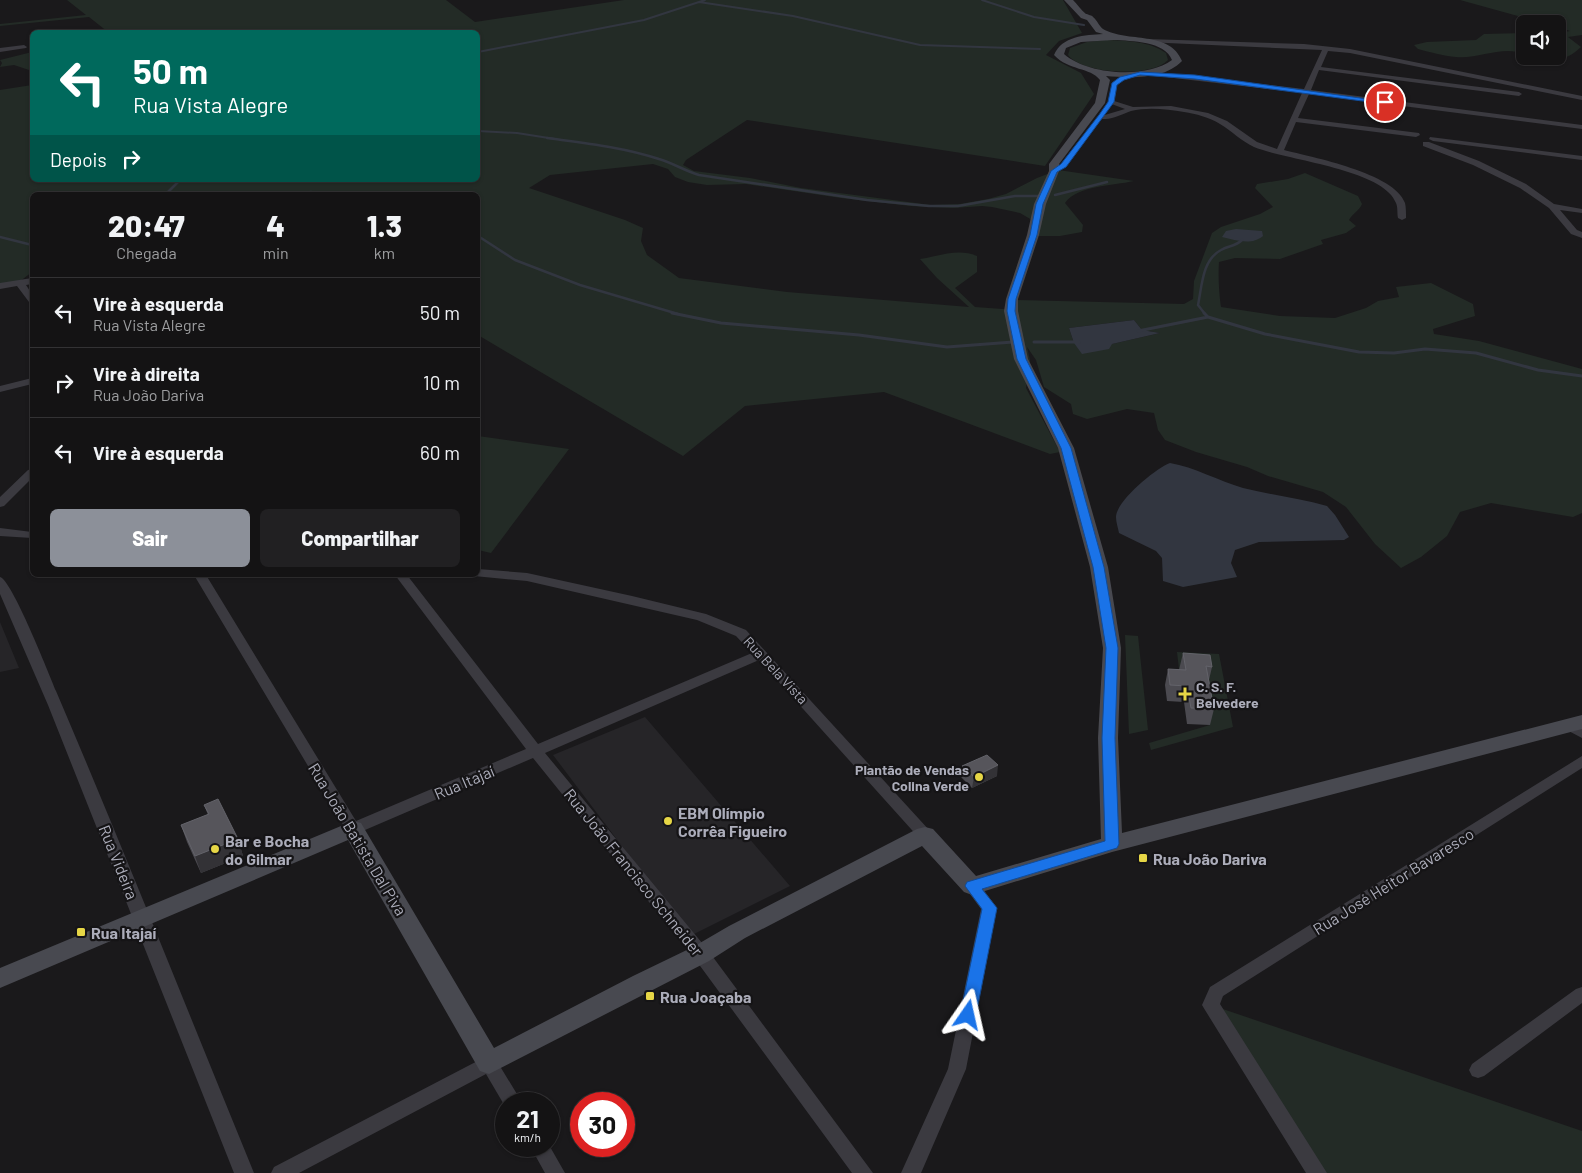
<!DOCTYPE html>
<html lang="pt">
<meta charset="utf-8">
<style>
body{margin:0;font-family:Barlow,sans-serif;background:#212022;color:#f1f3f6;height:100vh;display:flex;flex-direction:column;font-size:19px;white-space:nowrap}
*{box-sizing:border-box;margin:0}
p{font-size:16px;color:#9d9ea0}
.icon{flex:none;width:28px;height:28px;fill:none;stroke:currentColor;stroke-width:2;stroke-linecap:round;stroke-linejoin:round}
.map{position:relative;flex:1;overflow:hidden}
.panel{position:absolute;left:30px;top:192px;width:450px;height:385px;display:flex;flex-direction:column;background:#141314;border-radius:8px;box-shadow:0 1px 4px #0004,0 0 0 1px #333234}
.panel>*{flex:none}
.banner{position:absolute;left:30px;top:30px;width:450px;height:152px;border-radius:8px;box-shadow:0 1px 4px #0004,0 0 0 1px #333234;background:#00695c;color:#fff;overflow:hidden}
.tools{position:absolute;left:1516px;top:15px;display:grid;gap:10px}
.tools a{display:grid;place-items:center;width:50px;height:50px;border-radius:8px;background:#141314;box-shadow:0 1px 4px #0004,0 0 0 1px #333234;font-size:25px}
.speed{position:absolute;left:495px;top:1092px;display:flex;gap:10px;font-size:25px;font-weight:700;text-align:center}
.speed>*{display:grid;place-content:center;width:65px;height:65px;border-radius:50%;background:#141314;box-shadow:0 1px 4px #0004,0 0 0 1px #333234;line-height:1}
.speed small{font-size:12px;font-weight:400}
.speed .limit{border:8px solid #d22;background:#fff;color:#111}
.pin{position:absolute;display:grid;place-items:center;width:42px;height:42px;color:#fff;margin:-21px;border:2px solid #fff;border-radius:50%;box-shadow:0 1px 5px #0007}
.me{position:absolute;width:55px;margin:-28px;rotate:11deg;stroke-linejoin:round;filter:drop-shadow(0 0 4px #0008)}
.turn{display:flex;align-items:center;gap:18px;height:105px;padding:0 20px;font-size:22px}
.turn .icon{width:65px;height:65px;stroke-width:2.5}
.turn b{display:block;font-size:35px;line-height:42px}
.then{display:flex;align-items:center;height:48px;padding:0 20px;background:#0003;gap:10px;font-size:19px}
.eta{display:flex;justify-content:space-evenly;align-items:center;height:85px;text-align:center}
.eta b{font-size:30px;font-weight:800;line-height:35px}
.button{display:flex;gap:10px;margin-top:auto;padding:10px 20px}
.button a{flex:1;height:58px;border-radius:8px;background:#8c9099;color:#fff;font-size:20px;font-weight:800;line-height:58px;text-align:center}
.button a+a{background:#212022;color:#f1f3f6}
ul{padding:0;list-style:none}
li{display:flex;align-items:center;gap:15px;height:70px;padding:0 20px;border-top:1px solid #333234}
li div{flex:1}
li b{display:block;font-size:19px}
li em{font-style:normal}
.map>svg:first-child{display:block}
</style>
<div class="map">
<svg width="1582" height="1173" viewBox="0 0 1582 1173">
<rect width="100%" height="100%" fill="#1a191b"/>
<path fill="#262528" d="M0 622 19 668 0 672Z
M645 717 790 886 690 936 553 755Z"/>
<path fill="#232b26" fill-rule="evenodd" d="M67 0H446L475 22 624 0H1063L1082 33 1059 41 1046 55 1081 73 1094 94 1045 166 747 120 686 160 683 165 694 171 750 178 801 188 931 205 960 204 988 199 1006 194 1037 178 1058 170 1134 181C1112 186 1078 185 1065 203L1083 225 1082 232 1060 236H1037L1032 220 1020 213 992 207 982 206 953 208 911 206 841 198 746 184 707 185 688 182 675 177 668 169 653 164 550 175 529 188 625 220 643 228 641 241 647 255 679 278 787 292 969 307 937 278 920 259C940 256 958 248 977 256V272L955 288 975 307 1016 310 1017 300 1184 304 1193 299 1194 281 1212 233 1221 227 1260 214 1273 207 1255 188 1257 184 1288 179 1305 173 1358 196 1362 204C1359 211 1353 213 1349 220L1356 226 1346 233 1321 240 1323 244 1280 259 1235 258 1219 262C1218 275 1219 294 1221 307L1280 316 1335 318 1366 308 1378 301 1399 297 1396 287 1431 283 1473 304 1475 316 1433 329 1434 334 1479 341 1582 369V513L1573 517 1491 503 1460 512 1447 536 1421 557 1401 568 1375 544 1346 507 1323 492 1268 476 1247 467 1196 452 1165 440 1158 430 1154 413 1127 409 1087 419 1073 414 1071 404 1044 387 1036 360 1027 347 1030 360 1026 388 1060 452 1050 454 884 392 745 406 683 456 478 335V195H32V272L19 282 0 286V90L32 85V180H478V32H108L89 17 0 26V24L86 15ZM1134 320 1142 330 1160 333 1112 344 1074 343 1069 328Z
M1460 0H1582V35L1568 37 1581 47C1564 63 1552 61 1531 56H1558V33L1570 31 1558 27V24H1547Z
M1525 33V54C1502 45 1480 59 1456 57 1443 56 1430 52 1418 49L1414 45 1427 42 1476 40 1484 34Z
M1107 40C1127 41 1149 41 1166 53L1168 60C1152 78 1082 74 1068 55L1070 48 1087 42Z
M32 52V71L14 65 0 67 2 63 0 60Z
M478 436 569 449 491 553 478 550Z
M1125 635 1138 636 1148 730 1129 734Z
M1177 652 1219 654 1233 727 1151 750 1149 743 1210 725 1206 671 1179 669Z
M1211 1005 1582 1131V1173H1317Z"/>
<path fill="#323640" d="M1236 229 1262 231 1263 236C1251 246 1236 240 1222 237L1226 231Z
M1134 320 1142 330 1160 333 1112 344 1109 349 1082 354 1074 343 1069 328Z
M1170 463C1194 467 1219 481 1243 488 1271 495 1299 498 1327 506L1335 515 1349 537 1344 540 1259 542 1235 550 1231 563 1237 577 1183 587 1163 581 1162 558 1156 551 1119 533C1118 528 1116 522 1116 517 1116 501 1156 468 1170 463Z"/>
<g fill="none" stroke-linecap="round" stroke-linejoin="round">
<path stroke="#323640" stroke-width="2" d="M982 0 1034 17 1084 25
M699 2 793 16 920 45 1040 49
M478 52 644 20 705 0
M478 131 517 133 555 139"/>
<path stroke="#323640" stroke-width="2.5" d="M547 138C584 143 623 147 659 159 673 163 685 171 699 175L867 200 929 206H958L1015 196H1042
M165 195 180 180
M287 195 311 192 319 195
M1055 195 1107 182
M478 236 515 260 580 285 678 314
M0 237 32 245
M1205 314 1198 305C1202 286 1202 260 1221 250 1229 245 1235 247 1242 240"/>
<path stroke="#323640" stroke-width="3" d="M672 313 721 323 859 335 947 347 1013 342
M1204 313 1208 317
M1138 331 1208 317 1265 334 1359 352 1394 353 1425 349 1476 353 1538 370 1582 376
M1034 342H1079"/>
<path fill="#3b3a40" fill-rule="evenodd" d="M1147 39 1304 44 1350 49 1582 96V100L1350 53 1328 51 1321 67 1519 92 1522 94 1519 96 1319 70 1311 90 1582 125V129L1309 94 1298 118 1419 133 1420 135 1416 137 1296 122 1284 150C1311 157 1395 173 1405 203 1406 207 1406 213 1406 218L1402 220 1398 218C1397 214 1398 207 1396 203 1384 169 1285 160 1254 147 1241 141 1232 131 1220 124 1209 117 1196 114 1184 112 1167 109 1147 107 1131 111 1122 114 1107 123 1098 117L1125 109 1109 103V101L1111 100 1133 107 1171 106 1208 113 1227 121 1257 142 1277 149 1302 93 1148 75 1145 73 1148 71 1304 89 1322 50 1145 42V40Z
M24 45 27 47 26 48 0 52V48Z
M1430 137 1582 156V160L1433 141 1429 139Z
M1423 142H1429L1479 161 1526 184 1554 204 1582 209V213L1560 210 1577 230 1582 232V238L1571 234 1549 208 1520 188 1473 165 1423 146Z
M32 278V284L26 285 32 294V303L29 302 17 286 0 289V283Z
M32 378V384L0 392V386Z
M32 469V478L4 506 0 507V497L28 470Z
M0 528 32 532V538L0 536Z
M478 569 527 573 632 596 706 614 746 630 930 831 933 835 930 839 925 841 920 839 759 660 545 753 707 949 873 1173H852L695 959 533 758 358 833 353 835 348 833 194 575H206L356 821 526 749 395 575H407L538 744 752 653 736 636 697 620 527 581 474 576 478 575Z
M0 577C12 580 49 674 56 691 124 850 188 1012 254 1173H234L48 705 0 594Z
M1568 720 1582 727V738L1563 728 1561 725 1563 722Z
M1582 756V768L1223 996 1220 1004 1327 1173H1306L1205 1010 1202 1005 1210 987Z
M972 880 978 882 997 908 966 1069 921 1173H901L948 1069 981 909 964 886 966 882Z
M1582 987V1003L1484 1076 1478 1078 1472 1076 1469 1070 1472 1064 1576 989Z
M489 1055 495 1058 523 1104H506V1108L486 1074 299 1173H271L274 1167Z
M549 1145 565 1173H545L530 1146Z"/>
<path fill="#484950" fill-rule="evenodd" d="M1064 0H1073C1077 4 1081 10 1086 14 1087 14 1093 16 1093 17 1097 20 1099 26 1103 29 1127 43 1170 30 1182 61 1164 80 1130 78 1106 76L1110 80 1105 103 1059 164V171L1046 204 1039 235 1018 299V311L1028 359 1074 448 1108 567 1121 648 1118 738 1122 833 1582 715V729L1112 852 972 895 964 892 922 846 745 938 709 961 489 1074 480 1071 348 840 0 988V968L353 821 361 823 494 1048 633 976 693 947 729 926 917 829 925 827 933 829 976 876 1101 839 1098 738 1103 648 1090 567 1058 448 1014 359 1004 311 1006 299 1027 235 1034 204 1049 171V164L1095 103 1100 80C1090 67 1069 71 1054 55 1062 36 1085 35 1103 34L1096 32 1087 20 1081 18ZM1114 40C1131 41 1165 41 1172 60 1146 79 1088 75 1064 54L1066 48 1081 42Z"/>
</g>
<path fill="#4b4a50" d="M1183 653 1212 667 1209 680 1214 709 1210 725 1187 724 1184 702 1167 701 1165 685 1168 669 1179 670Z
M962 766 997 776 972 788 961 777Z
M204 805 238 839 243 856 201 873 187 842 181 825 208 815Z"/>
<path fill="#333236" d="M998 765 997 776 972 788 974 777Z
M238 839 243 856 201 873 195 856Z"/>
<path fill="#56555b" stroke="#63636a" d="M1183 653 1210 655 1212 667 1206 666 1214 709 1191 708 1187 686 1170 685 1168 669 1186 670Z
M987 755 998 765 974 777 962 766Z
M218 799 238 839 195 856 181 825 209 814 204 805Z"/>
<path fill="#1a73e8" stroke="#114b97" d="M1140 72 1195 75 1389 102 1385 104 1195 79 1140 75 1124 80 1117 85 1114 102 1066 167 1057 172 1043 204 1037 235 1016 299 1015 311 1026 359 1071 448 1104 567 1118 648 1115 738 1119 844 1117 848 982 889 997 908 976 1015 973 1020 968 1022 962 1020 960 1015 982 909 965 886 967 882 1105 841 1102 738 1106 648 1093 567 1061 448 1017 359 1007 311 1008 299 1030 235 1036 204 1051 171 1061 164 1099 115 1108 102 1112 83 1120 77Z"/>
<g fill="#e6d646" stroke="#151416" stroke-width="2">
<path d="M1182.5 686.5h5v5h5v5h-5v5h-5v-5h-5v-5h5z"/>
<circle cx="979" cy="777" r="5"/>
<circle cx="668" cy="821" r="5"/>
<circle cx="215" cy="849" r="5"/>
<rect x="1138" y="853" width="10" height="10" rx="2.5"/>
<rect x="76" y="927" width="10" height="10" rx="2.5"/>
<rect x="645" y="991" width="10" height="10" rx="2.5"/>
</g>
<g text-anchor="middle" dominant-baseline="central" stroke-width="4.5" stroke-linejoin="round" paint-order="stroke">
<g font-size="14" fill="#acadba" stroke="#151416">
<text transform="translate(776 670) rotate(47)">Rua Bela Vista</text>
</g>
<g font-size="14" font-weight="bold" fill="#acadba" stroke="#151416" text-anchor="start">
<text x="1196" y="686">C. S. F.<tspan x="1196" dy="16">Belvedere</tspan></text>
<text x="969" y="769" text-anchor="end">Plantão de Vendas<tspan x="969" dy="16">Colina Verde</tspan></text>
</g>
<g font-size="16" fill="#acadba" stroke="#151416">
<text transform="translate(464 782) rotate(-23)">Rua Itajaí</text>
<text transform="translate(358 839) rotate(59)">Rua João Batista Dal Piva</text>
<text transform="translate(119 862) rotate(68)">Rua Videira</text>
<text transform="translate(634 872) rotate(51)">Rua João Francisco Schneider</text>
<text transform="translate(1393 881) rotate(-32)">Rua José Heitor Bavaresco</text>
</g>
<g font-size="16" font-weight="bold" fill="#acadba" stroke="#151416" text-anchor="start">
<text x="678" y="812">EBM Olímpio<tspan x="678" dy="18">Corrêa Figueiro</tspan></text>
<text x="225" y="840">Bar e Bocha<tspan x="225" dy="18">do Gilmar</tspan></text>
<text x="1153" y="858">Rua João Dariva</text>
<text x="91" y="932">Rua Itajaí</text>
<text x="660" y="996">Rua Joaçaba</text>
</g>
</g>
</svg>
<div class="tools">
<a><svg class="icon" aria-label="sound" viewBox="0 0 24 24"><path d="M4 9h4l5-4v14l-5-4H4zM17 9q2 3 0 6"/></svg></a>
</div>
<div class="speed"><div>21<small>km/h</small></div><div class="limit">30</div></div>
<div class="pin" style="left:1385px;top:102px;background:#d93025"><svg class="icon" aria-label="arrive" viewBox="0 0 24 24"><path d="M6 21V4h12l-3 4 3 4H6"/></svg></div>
<svg class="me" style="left:968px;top:1015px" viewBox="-20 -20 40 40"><path d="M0-17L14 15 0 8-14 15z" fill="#1a73e8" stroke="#fff" stroke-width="4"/></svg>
<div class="banner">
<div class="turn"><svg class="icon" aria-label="left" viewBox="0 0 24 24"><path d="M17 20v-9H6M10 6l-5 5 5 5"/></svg><div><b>50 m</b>Rua Vista Alegre</div></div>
<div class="then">Depois<svg class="icon" aria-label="right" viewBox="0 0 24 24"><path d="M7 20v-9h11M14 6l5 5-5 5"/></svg></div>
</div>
<section class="panel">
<div class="eta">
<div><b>20:47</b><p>Chegada</p></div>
<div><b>4</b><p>min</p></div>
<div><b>1.3</b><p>km</p></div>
</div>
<ul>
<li><svg class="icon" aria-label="left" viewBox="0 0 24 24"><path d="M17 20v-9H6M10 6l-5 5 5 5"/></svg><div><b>Vire à esquerda</b><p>Rua Vista Alegre</p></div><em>50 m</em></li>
<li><svg class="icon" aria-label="right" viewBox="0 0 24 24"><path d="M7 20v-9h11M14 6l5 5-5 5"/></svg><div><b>Vire à direita</b><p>Rua João Dariva</p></div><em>10 m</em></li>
<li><svg class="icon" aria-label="left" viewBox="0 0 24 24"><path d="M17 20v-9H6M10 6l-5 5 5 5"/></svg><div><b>Vire à esquerda</b></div><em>60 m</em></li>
</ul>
<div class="button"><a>Sair</a><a>Compartilhar</a></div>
</section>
</div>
